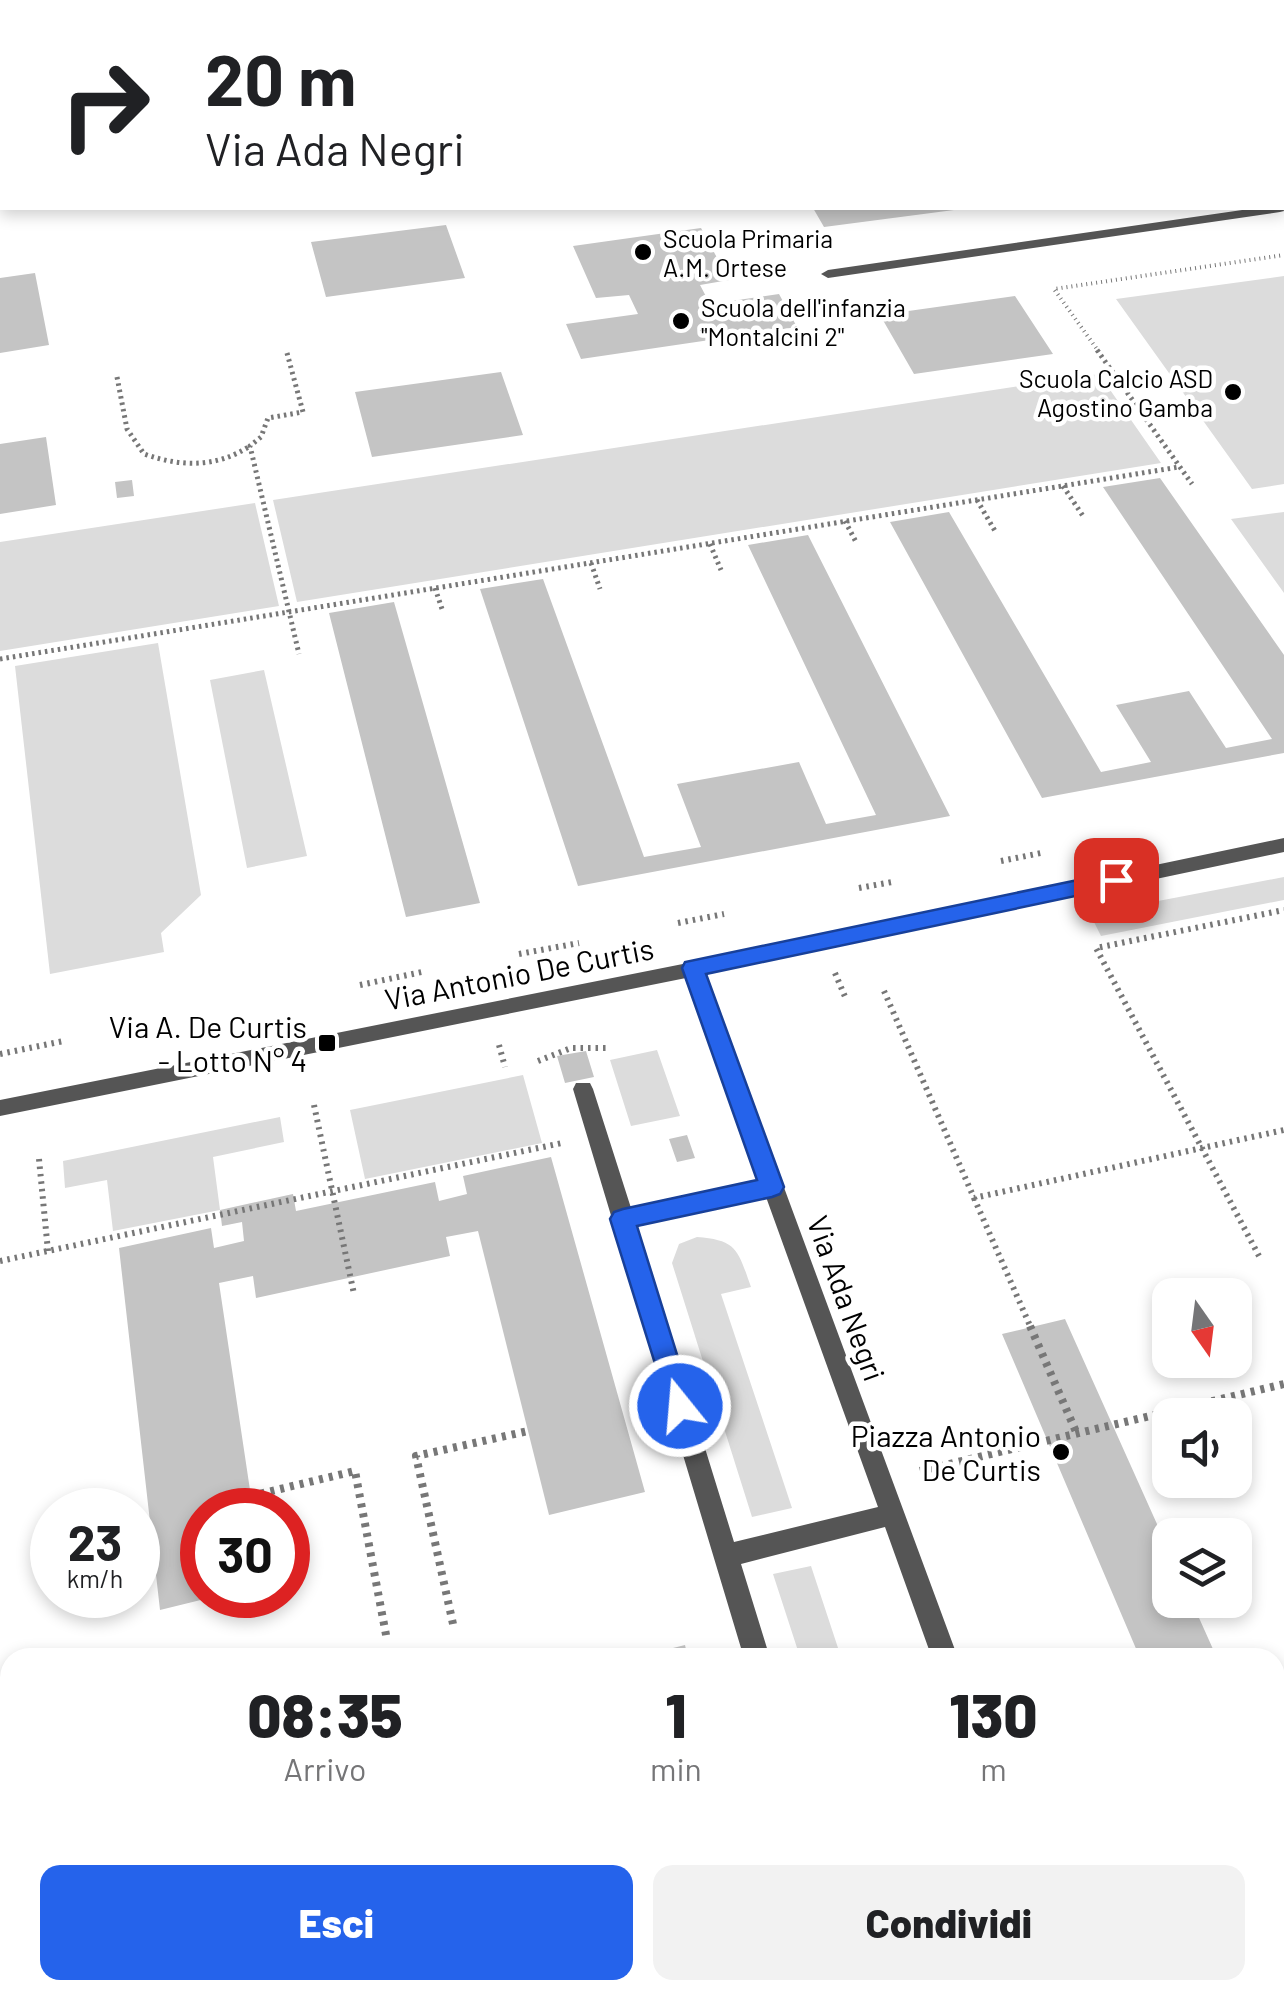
<!DOCTYPE html>
<html lang="it">
<meta charset="utf-8">
<style>
body{margin:0;font-family:Barlow,sans-serif;background:#f2f2f2;color:#202124;height:100vh;display:flex;flex-direction:column;font-size:38px;white-space:nowrap}
*{box-sizing:border-box;margin:0}
p{font-size:32px;color:#757577}
.icon{flex:none;width:55px;height:55px;fill:none;stroke:currentColor;stroke-width:2;stroke-linecap:round;stroke-linejoin:round}
.map{position:relative;flex:1;overflow:hidden}
.sheet{position:absolute;left:0px;top:1648px;width:1285px;height:352px;display:flex;flex-direction:column;background:#fff;border-radius:30px 30px 0 0;box-shadow:0 5px 15px #0003}
.sheet>*{flex:none}
.banner{position:absolute;left:0px;top:0px;width:1285px;height:210px;box-shadow:0 5px 15px #0003;background:#fff;color:#202124;overflow:hidden}
.needle{width:65px;rotate:166deg}
.buttons{position:absolute;left:1152px;top:1278px;display:grid;gap:20px}
.buttons a{display:grid;place-items:center;width:100px;height:100px;border-radius:20px;background:#fff;box-shadow:0 5px 15px #0003;font-size:50px}
.speed{position:absolute;left:30px;top:1488px;display:flex;gap:20px;font-size:50px;font-weight:700;text-align:center}
.speed>*{display:grid;place-content:center;width:130px;height:130px;border-radius:50%;background:#fff;box-shadow:0 5px 15px #0003;line-height:1}
.speed small{font-size:25px;font-weight:400}
.speed .limit{border:15px solid #d22;background:#fff;color:#111}
.pin{position:absolute;display:grid;place-items:center;width:85px;height:85px;color:#fff;margin:-42px;border-radius:20px;box-shadow:0 5px 15px #0006}
.me{position:absolute;width:110px;margin:-55px;rotate:343deg;stroke-linejoin:round;filter:drop-shadow(0 0 8px #0008)}
.turn{display:flex;align-items:center;gap:35px;height:210px;padding:0 40px;font-size:45px}
.turn .icon{width:130px;height:130px;stroke-width:2.5}
.turn b{display:block;font-size:70px;line-height:85px}
.eta{display:flex;justify-content:space-evenly;align-items:center;height:170px;text-align:center}
.eta b{font-size:60px;font-weight:800;line-height:70px}
.button{display:flex;gap:20px;margin-top:auto;padding:20px 40px}
.button a{flex:1;height:115px;border-radius:20px;background:#2563eb;color:#fff;font-size:40px;font-weight:800;line-height:115px;text-align:center}
.button a+a{background:#f2f2f2;color:#202124}
.map>svg:first-child{display:block}
</style>
<div class="map">
<svg width="1284" height="1998" viewBox="0 0 1284 1998">
<rect width="100%" height="100%" fill="#fff"/>
<path fill="#dcdcdc" d="M1284 276V484L1252 489 1116 299Z
M1099 374 1161 463 297 602 273 500Z
M255 503 279 606 0 651V542Z
M1284 512V593L1231 519Z
M158 643 201 895 161 933 164 952 50 974 15 666Z
M264 670 307 856 247 868 210 680Z
M1284 877V900L1101 936 1090 914Z
M657 1050 680 1116 631 1126 610 1060Z
M523 1075 542 1143 365 1179 350 1110Z
M280 1117 284 1142 213 1157 220 1210 113 1231 107 1180 65 1188 63 1161Z
M697 1237C738 1240 738 1251 751 1287L721 1294 792 1508 752 1517 672 1263 679 1244Z
M811 1566 841 1657H800L773 1574Z"/>
<path fill="#c4c4c4" d="M813 208H954V210L824 227Z
M446 225 465 278 326 297 311 242Z
M701 228 729 280 700 285 710 304 779 294 797 327 581 359 566 324 638 314 629 295 596 298 573 246Z
M35 273 49 345 0 353V278Z
M1015 296 1053 354 914 374 880 315Z
M501 372 523 435 372 457 355 392Z
M46 437 56 505 0 514V444Z
M1160 478 1284 655V753L1042 798 890 522 949 512 1101 772 1151 762 1116 705 1189 691 1226 748 1272 739 1103 487Z
M132 480 134 496 117 498 115 482Z
M808 535 950 816 578 886 480 589 543 579 644 857 701 847 677 784 799 762 826 824 876 815 748 545Z
M394 602 480 903 406 917 329 613Z
M586 1051 594 1077 565 1083 557 1056Z
M687 1135 695 1158 677 1162 669 1139Z
M551 1157 645 1492 549 1515 478 1231 446 1237 450 1256 256 1298 253 1276 219 1283 253 1510H202V1595L217 1596 160 1610 119 1248 211 1228 214 1248 244 1241 242 1222 222 1226 220 1210 293 1194 296 1211 435 1182 439 1201 467 1194 463 1176Z
M1065 1319 1170 1553V1600H1191L1217 1658H1140L1002 1334Z
M685 1645 688 1658H641V1656Z
M1275 1787 1284 1807V1959L1275 1961Z
M0 1872H3L11 1998H0Z
M202 1990H327L329 1998H203Z
M667 1990H785L787 1998H669Z"/>
<g fill="none" stroke-linecap="round" stroke-linejoin="round">
<path stroke="#777" stroke-width="4" stroke-dasharray="1 4" stroke-linecap="butt" d="M1099 352 1054 289 1284 255"/>
<path stroke="#777" stroke-width="5" stroke-dasharray="2.5 4" stroke-linecap="butt" d="M1097 350 1192 484
M287 353 303 412 268 418 261 437 250 446 299 654
M117 377 127 429 144 454C181 467 216 468 250 446
M1063 486 1083 516
M977 500 995 531
M845 521 856 542
M710 544 721 570
M591 563 600 589
M435 588 442 609
M0 659 1179 467"/>
<path stroke="#777" stroke-width="6" stroke-dasharray="2.5 5" stroke-linecap="butt" d="M1001 861 1041 853
M859 888 892 882
M678 923 724 914
M519 954 579 943
M835 973 846 999
M360 985 422 972
M884 991 974 1198 1284 1130
M499 1045 505 1067
M0 1054 64 1041
M538 1061 571 1048H606
M314 1105 354 1294
M39 1159 48 1251
M974 1198 1031 1328
M1259 1256 1096 948 1284 910
M0 1261 562 1143"/>
<path stroke="#777" stroke-width="8" stroke-dasharray="4 6" stroke-linecap="butt" d="M1030 1326 1077 1434
M920 1471 1284 1384
M251 1496 355 1471 387 1640
M453 1624 416 1456 528 1431"/>
<path fill="#555" fill-rule="evenodd" d="M1239 0H1253L1254 2H1241Z
M1282 33 1284 34V43L1282 42Z
M1282 60H1284V68H1282Z
M1282 205 1284 211 1280 212 828 278 821 274 828 270 1256 208H1282Z
M1284 838V852L705 974 958 1658H932L885 1527 741 1564 770 1658H744L573 1089 576 1083H590L593 1089 631 1208 760 1181 686 978 0 1116V1100L718 957ZM766 1197 878 1507 734 1542 636 1225Z
M844 1990H872L874 1998H846Z
M1052 1990H1080L1082 1998H1054Z"/>
</g>
<path fill="#2563eb" stroke="#184099" stroke-width="2.5" d="M1116 872 1126 880 1123 886 706 974 784 1187 780 1194 772 1197 637 1226 693 1406 689 1415 680 1418 671 1415 610 1219 614 1212 623 1209 757 1180 682 968 685 962Z"/>
<g fill="#000" stroke="#fff" stroke-width="4">
<circle cx="643" cy="252" r="10"/>
<circle cx="681" cy="321" r="10"/>
<circle cx="1233" cy="392" r="10"/>
<rect x="317" y="1033" width="20" height="20" rx="5"/>
<circle cx="1061" cy="1452" r="10"/>
</g>
<g text-anchor="middle" dominant-baseline="central" stroke-width="9" stroke-linejoin="round" paint-order="stroke">
<g font-size="25" fill="#000" stroke="#fff" text-anchor="start">
<text x="663" y="238">Scuola Primaria<tspan x="663" dy="29">A.M. Ortese</tspan></text>
<text x="701" y="307">Scuola dell'infanzia<tspan x="701" dy="29">"Montalcini 2"</tspan></text>
<text x="1213" y="378" text-anchor="end">Scuola Calcio ASD<tspan x="1213" dy="29">Agostino Gamba</tspan></text>
</g>
<g font-size="30" fill="#000" stroke="#fff">
<text transform="translate(519 973) rotate(-11)">Via Antonio De Curtis</text>
<text transform="translate(847 1298) rotate(70)">Via Ada Negri</text>
</g>
<g font-size="30" fill="#000" stroke="#fff" text-anchor="end">
<text x="307" y="1026">Via A. De Curtis<tspan x="307" dy="34">- Lotto N° 4</tspan></text>
<text x="1041" y="1435">Piazza Antonio<tspan x="1041" dy="34">De Curtis</tspan></text>
</g>
</g>
</svg>
<div class="buttons">
<a><svg class="needle" viewBox="-14 -14 28 28"><path d="M0-13l5 13h-10z" fill="#e53935"/><path d="M0 13l5-13h-10z" fill="#757577"/></svg></a>
<a><svg class="icon" aria-label="sound" viewBox="0 0 24 24"><path d="M4 9h4l5-4v14l-5-4H4zM17 9q2 3 0 6"/></svg></a>
<a><svg class="icon" aria-label="layers" viewBox="0 0 24 24"><path d="M12 4l9 5-9 5-9-5zM3 14l9 5 9-5"/></svg></a>
</div>
<div class="speed"><div>23<small>km/h</small></div><div class="limit">30</div></div>
<div class="pin" style="left:1116px;top:880px;background:#d93025"><svg class="icon" aria-label="arrive" viewBox="0 0 24 24"><path d="M6 21V4h12l-3 4 3 4H6"/></svg></div>
<svg class="me" style="left:680px;top:1406px" viewBox="-20 -20 40 40"><circle r="17" fill="#2563eb" stroke="#fff" stroke-width="3"/><path d="M0-11L8 9 0 5-8 9z" fill="#fff"/></svg>
<div class="banner">
<div class="turn"><svg class="icon" aria-label="right" viewBox="0 0 24 24"><path d="M7 20v-9h11M14 6l5 5-5 5"/></svg><div><b>20 m</b>Via Ada Negri</div></div>
</div>
<section class="sheet">
<div class="eta">
<div><b>08:35</b><p>Arrivo</p></div>
<div><b>1</b><p>min</p></div>
<div><b>130</b><p>m</p></div>
</div>
<div class="button"><a>Esci</a><a>Condividi</a></div>
</section>
</div>
